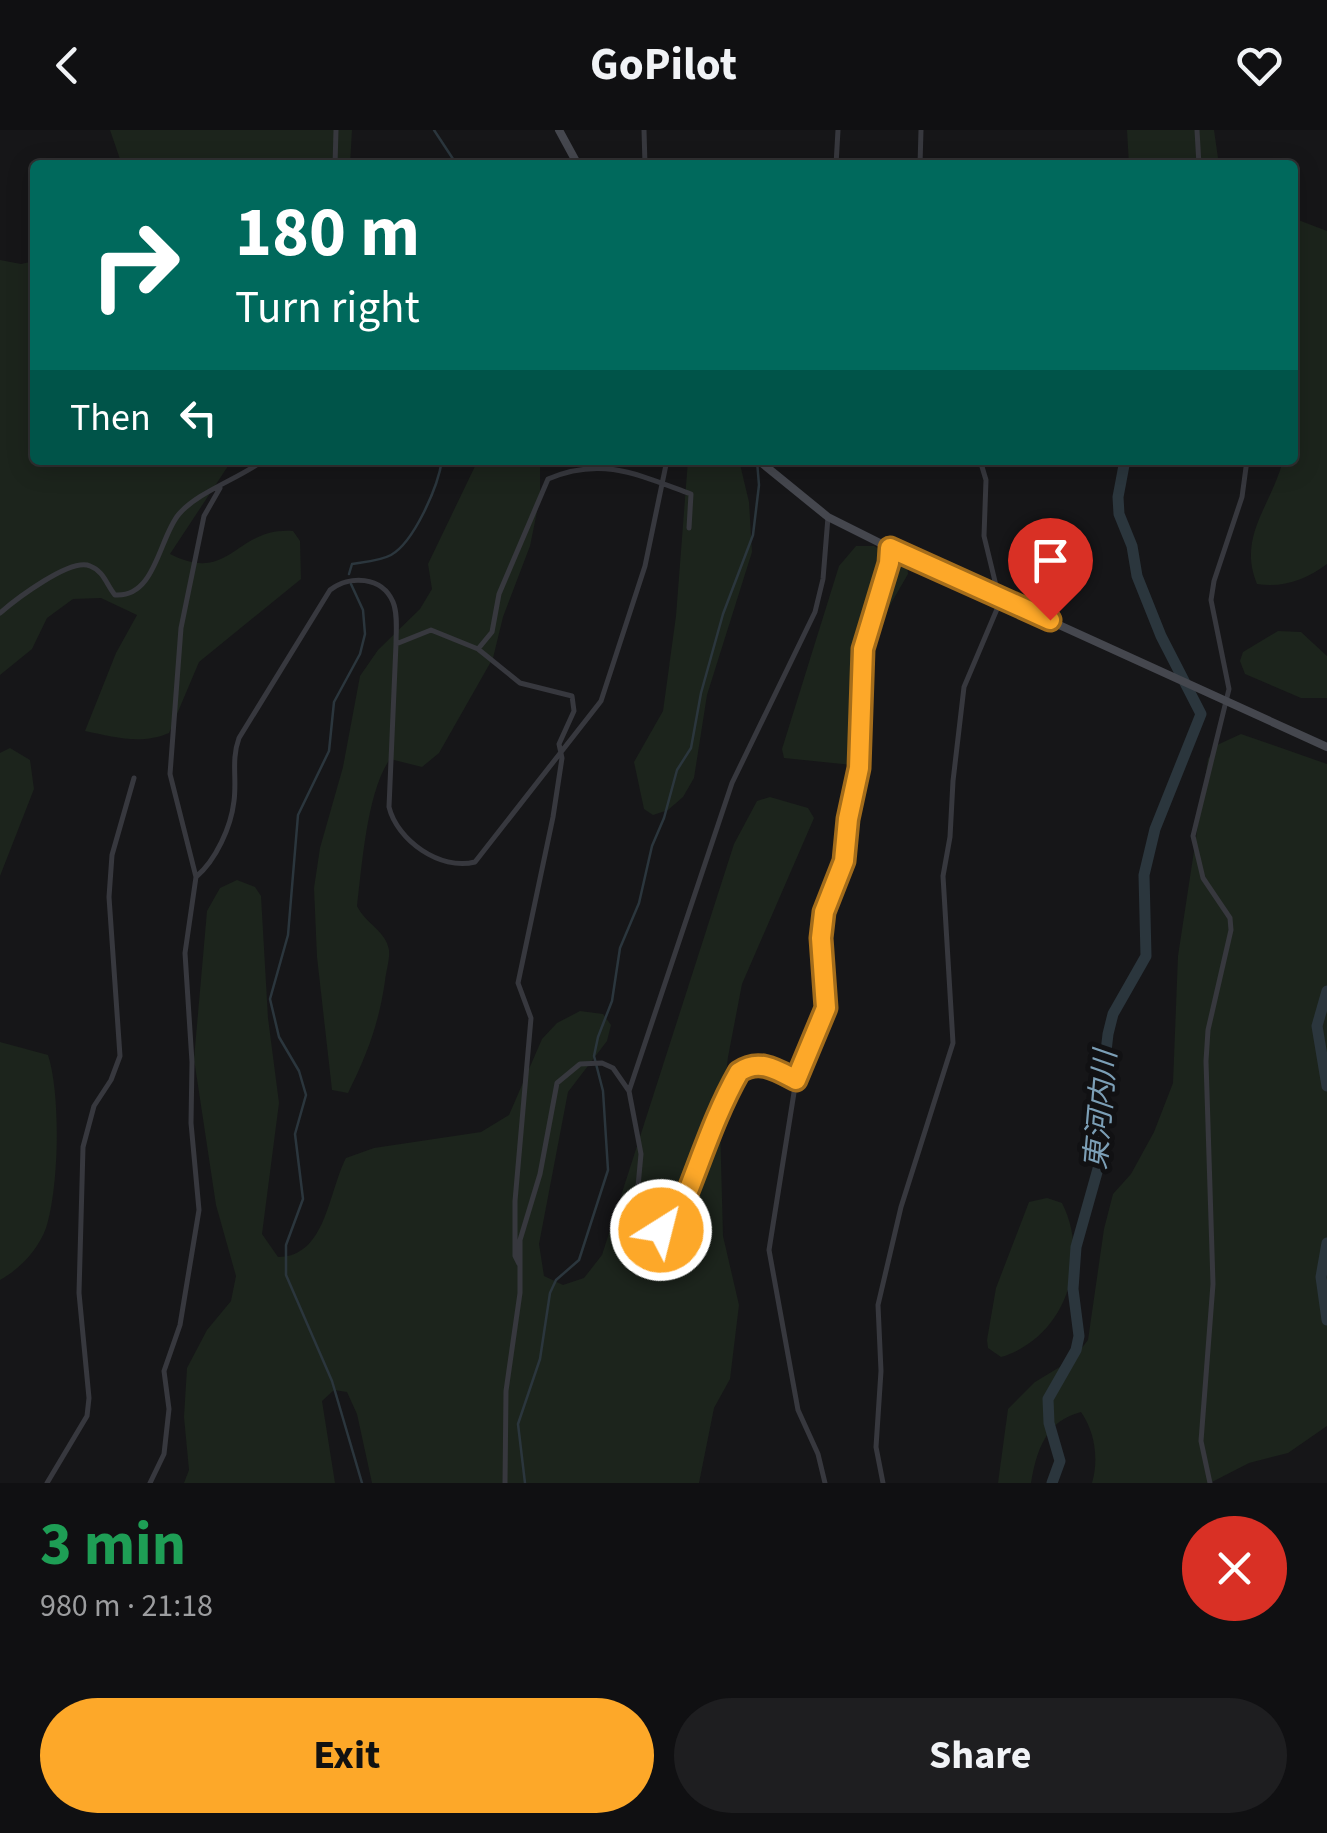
<!DOCTYPE html>
<meta charset="utf-8">
<style>
body{margin:0;font-family:"Source Sans 3","Noto Sans JP",sans-serif;background:#1e1e20;color:#f1f3f6;height:100vh;display:flex;flex-direction:column;font-size:38px;white-space:nowrap}
*{box-sizing:border-box;margin:0}
p{font-size:32px;color:#9c9d9f}
.icon{flex:none;width:55px;height:55px;fill:none;stroke:currentColor;stroke-width:2;stroke-linecap:round;stroke-linejoin:round}
.map{position:relative;height:1353px;overflow:hidden}
.drawer{display:flex;flex-direction:column;background:#101012;flex:1}
.drawer>*{flex:none}
.top-card{position:absolute;left:30px;top:30px;width:1268px;height:305px;border-radius:10px;box-shadow:0 5px 25px #0003,0 0 0 2px #303032;background:#00695c;color:#fff;overflow:hidden}
.pin{position:absolute;display:grid;place-items:center;width:85px;height:85px;color:#fff;margin:-102px -42px;border-radius:50% 50% 50% 0;rotate:-45deg;box-shadow:0 0 10px #0007}
.pin .icon{rotate:45deg}
.me{position:absolute;width:110px;margin:-55px;rotate:36deg;stroke-linejoin:round;filter:drop-shadow(0 0 8px #0008)}
.turn{display:flex;align-items:center;gap:35px;height:210px;padding:0 40px;font-size:45px}
.turn .icon{width:130px;height:130px;stroke-width:2.5}
.turn b{display:block;font-size:70px;line-height:85px}
.then{display:flex;align-items:center;height:95px;padding:0 40px;background:#0003;gap:20px;font-size:38px}
.round{display:grid;place-items:center;flex:none;width:105px;height:105px;border-radius:52px;background:#1e1e20}
.overview{display:flex;align-items:center;justify-content:space-between;height:170px;padding:0 40px}
h1{font-size:60px;font-weight:700;line-height:75px;color:#1e9e55}
.primary-button{display:flex;gap:20px;margin-top:auto;padding:20px 40px}
.primary-button a{flex:1;height:115px;border-radius:60px;background:#fda829;color:#111;font-size:40px;font-weight:700;line-height:115px;text-align:center}
.primary-button a+a{background:#1e1e20;color:#f1f3f6}
header{display:flex;justify-content:space-between;align-items:center;height:130px;padding:0 40px;background:#101012;font-size:45px;font-weight:700}
.map>svg:first-child{display:block}
</style>
<header><svg class="icon" aria-label="back" viewBox="0 0 24 24"><path d="M15 5l-7 7 7 7"/></svg>GoPilot<svg class="icon" aria-label="heart" viewBox="0 0 24 24"><path d="M12 20l-8-8c-3-5 5-10 8-4 3-6 11-1 8 4z"/></svg></header>
<div class="map">
<svg width="1327" height="1353" viewBox="0 0 1327 1353">
<rect width="100%" height="100%" fill="#161618"/>
<path fill="#1c241c" d="M110 0H352L350 35H122Z
M1127 0H1214L1219 35H1129Z
M1293 88 1327 101V434C1305 450 1284 458 1257 454 1237 406 1272 375 1283 330H1292Z
M0 130 21 134 35 131V330H232L170 424C231 455 234 397 293 401L300 411 301 449 199 532 169 603C141 615 114 607 85 601L116 523 137 485 101 468 73 469 47 488 32 519 0 545Z
M478 330H540V367L530 416 503 487 493 528 439 623 422 637 390 629C367 661 362 736 357 776 365 793 386 801 389 820 390 829 386 842 385 851 379 893 367 925 348 963L332 960 317 827 314 758 320 718 343 637 360 546 378 520 420 479 432 459 428 434Z
M688 330H739L749 372 752 422 707 565 694 648 683 667 668 680 653 685 644 679 634 632 663 581 676 486Z
M856 416H874L907 435 908 444 875 501 865 535 862 636 784 628 782 619 839 436Z
M1278 501 1301 502 1327 526V568H1301L1245 544 1240 531 1243 522Z
M1241 604 1327 634V1296L1288 1323 1249 1333 1210 1353H1092C1099 1329 1095 1302 1081 1282 1046 1291 1037 1319 1031 1353H998L1008 1279 1035 1252 1073 1229 1088 1210 1104 1099 1113 1064 1131 1044 1154 1002 1173 953 1178 826 1208 629 1217 615Z
M10 618 30 630 34 659 0 746V623Z
M770 667 808 678 814 688 742 854 728 927 720 994 723 1106 739 1175 730 1249 714 1278 699 1353H372L357 1284 347 1262 334 1260 322 1271 335 1353H184L189 1340 184 1287 187 1238 207 1200 231 1171 236 1146 216 1075 194 929 207 781 220 758 237 750 255 757 261 766 268 888 279 973 262 1104 278 1127C326 1127 328 1063 346 1028L374 1018 481 1002 509 985 542 909 557 893 580 881 603 884 611 895 607 911 568 962 539 1114 544 1146 563 1155 584 1148 602 1125 734 714 757 671Z
M0 912 48 925C61 965 59 1058 46 1098 38 1120 20 1139 0 1150Z
M1047 1068 1062 1073C1091 1130 1065 1208 1001 1227L988 1218 987 1210 996 1158 1029 1072Z"/>
<g fill="none" stroke-linecap="round" stroke-linejoin="round">
<path stroke="#2b363d" stroke-width="2.5" d="M434 0 457 35
M349 444 352 434C364 432 380 431 391 425 414 412 438 357 442 330
M351 454 363 480 365 504 360 524 334 572 329 621 298 685 288 805 270 869 279 907 299 941 306 965 295 1004 303 1069 286 1115V1145L332 1251 362 1353
M525 1353 518 1294 540 1229 550 1163 556 1150 579 1130 608 1040 603 961 594 926 598 907 612 871 620 818 639 773 652 716 664 688 677 640 691 618 701 563 723 484 753 405 759 355 757 331"/>
<path stroke="#2b363d" stroke-width="11" d="M1327 861 1317 896 1327 956
M1327 1113 1321 1147 1327 1190
M1052 1353 1060 1331 1049 1293 1048 1269 1076 1220 1079 1206 1073 1159 1076 1117 1103 1021 1099 983 1108 904 1113 884 1146 826 1144 745 1155 699 1201 584 1161 506 1137 446 1132 416 1119 384 1118 367 1125 330"/>
<path stroke="#37383e" stroke-width="5" d="M644 0 645 35
M1197 0 1199 35
M335 35 336 0
M836 35 838 0
M920 35 921 0
M0 483C15 470 71 427 90 436 104 441 107 456 115 465 156 468 159 407 179 384 198 362 238 349 264 330
M396 514 389 677C397 710 440 741 475 732L601 571 645 436 667 330
M478 519 492 502 499 464 548 349C602 326 639 345 691 364L689 398
M196 747C216 730 231 697 234 671 237 648 231 630 239 608L330 460C349 445 382 446 393 472 398 484 396 501 396 514L431 500 478 519 520 553 572 566 574 581 559 614 562 628 553 687 518 853 531 888 515 1071V1126L519 1134
M629 961 732 653 815 482 823 449 828 387
M47 1353 87 1286 89 1268 79 1163 83 1017 94 976 111 950 120 926 109 767 112 725 134 648
M150 1353 164 1324 169 1279 164 1241 180 1195 199 1080 191 993 192 932 185 823 196 747 170 644 181 498 204 386 220 358
M505 1353 506 1261 520 1163V1110L540 1044 557 953 580 934 602 933 613 938 629 961 641 1024 635 1089 639 1095 661 1101 674 1095C697 1044 712 991 739 942 759 929 776 940 795 950
M825 1353 818 1324 798 1280 769 1120 796 950 826 878 821 808 824 782 845 731 848 689 859 638 863 519 889 433 890 418
M883 1353 876 1317 881 1241 878 1175 901 1077 953 913 943 746 950 707 953 651 964 557 1000 472 984 406 986 350 980 330
M1210 1353 1201 1311 1213 1154 1206 931 1208 900 1231 800 1230 788 1203 748 1193 706 1229 559 1211 470 1214 451 1242 367 1247 330"/>
<path stroke="#45474e" stroke-width="8" d="M559 0 578 35
M758 330 828 387 890 418 1327 617"/>
</g>
<g fill="none" stroke-linecap="round" stroke-linejoin="round">
<defs>
<path id="route" d="M661 1100 674 1095C697 1044 711 991 739 942 759 928 777 940 796 950L826 878 821 808 824 782 844 731 848 689 859 638 863 519 889 433 890 418 1050 490"/>
</defs>
<use href="#route" stroke="#a46d1b" stroke-width="25"/>
<use href="#route" stroke="#fda829" stroke-width="18"/>
</g>
<g text-anchor="middle" dominant-baseline="central" stroke-width="10" stroke-linejoin="round" paint-order="stroke">
<g font-size="30" font-style="italic" fill="#7c9fb6" stroke="#111113">
<text transform="translate(1101 980) rotate(-85)">東河内川</text>
</g>
</g>
</svg>
<div class="pin" style="left:1050px;top:490px;background:#d93025"><svg class="icon" aria-label="arrive" viewBox="0 0 24 24"><path d="M6 21V4h12l-3 4 3 4H6"/></svg></div>
<svg class="me" style="left:661px;top:1100px" viewBox="-20 -20 40 40"><circle r="17" fill="#fda829" stroke="#fff" stroke-width="3"/><path d="M0-11L8 9 0 5-8 9z" fill="#fff"/></svg>
<div class="top-card">
<div class="turn"><svg class="icon" aria-label="right" viewBox="0 0 24 24"><path d="M7 20v-9h11M14 6l5 5-5 5"/></svg><div><b>180 m</b>Turn right</div></div>
<div class="then">Then<svg class="icon" aria-label="left" viewBox="0 0 24 24"><path d="M17 20v-9H6M10 6l-5 5 5 5"/></svg></div>
</div>
</div>
<section class="drawer">
<div class="overview"><div><h1>3 min</h1><p>980 m · 21:18</p></div><a class="round" style="background:#d93025;color:#fff"><svg class="icon" aria-label="close" viewBox="0 0 24 24"><path d="M6 6l12 12M18 6L6 18"/></svg></a></div>
<div class="primary-button"><a>Exit</a><a>Share</a></div>
</section>
